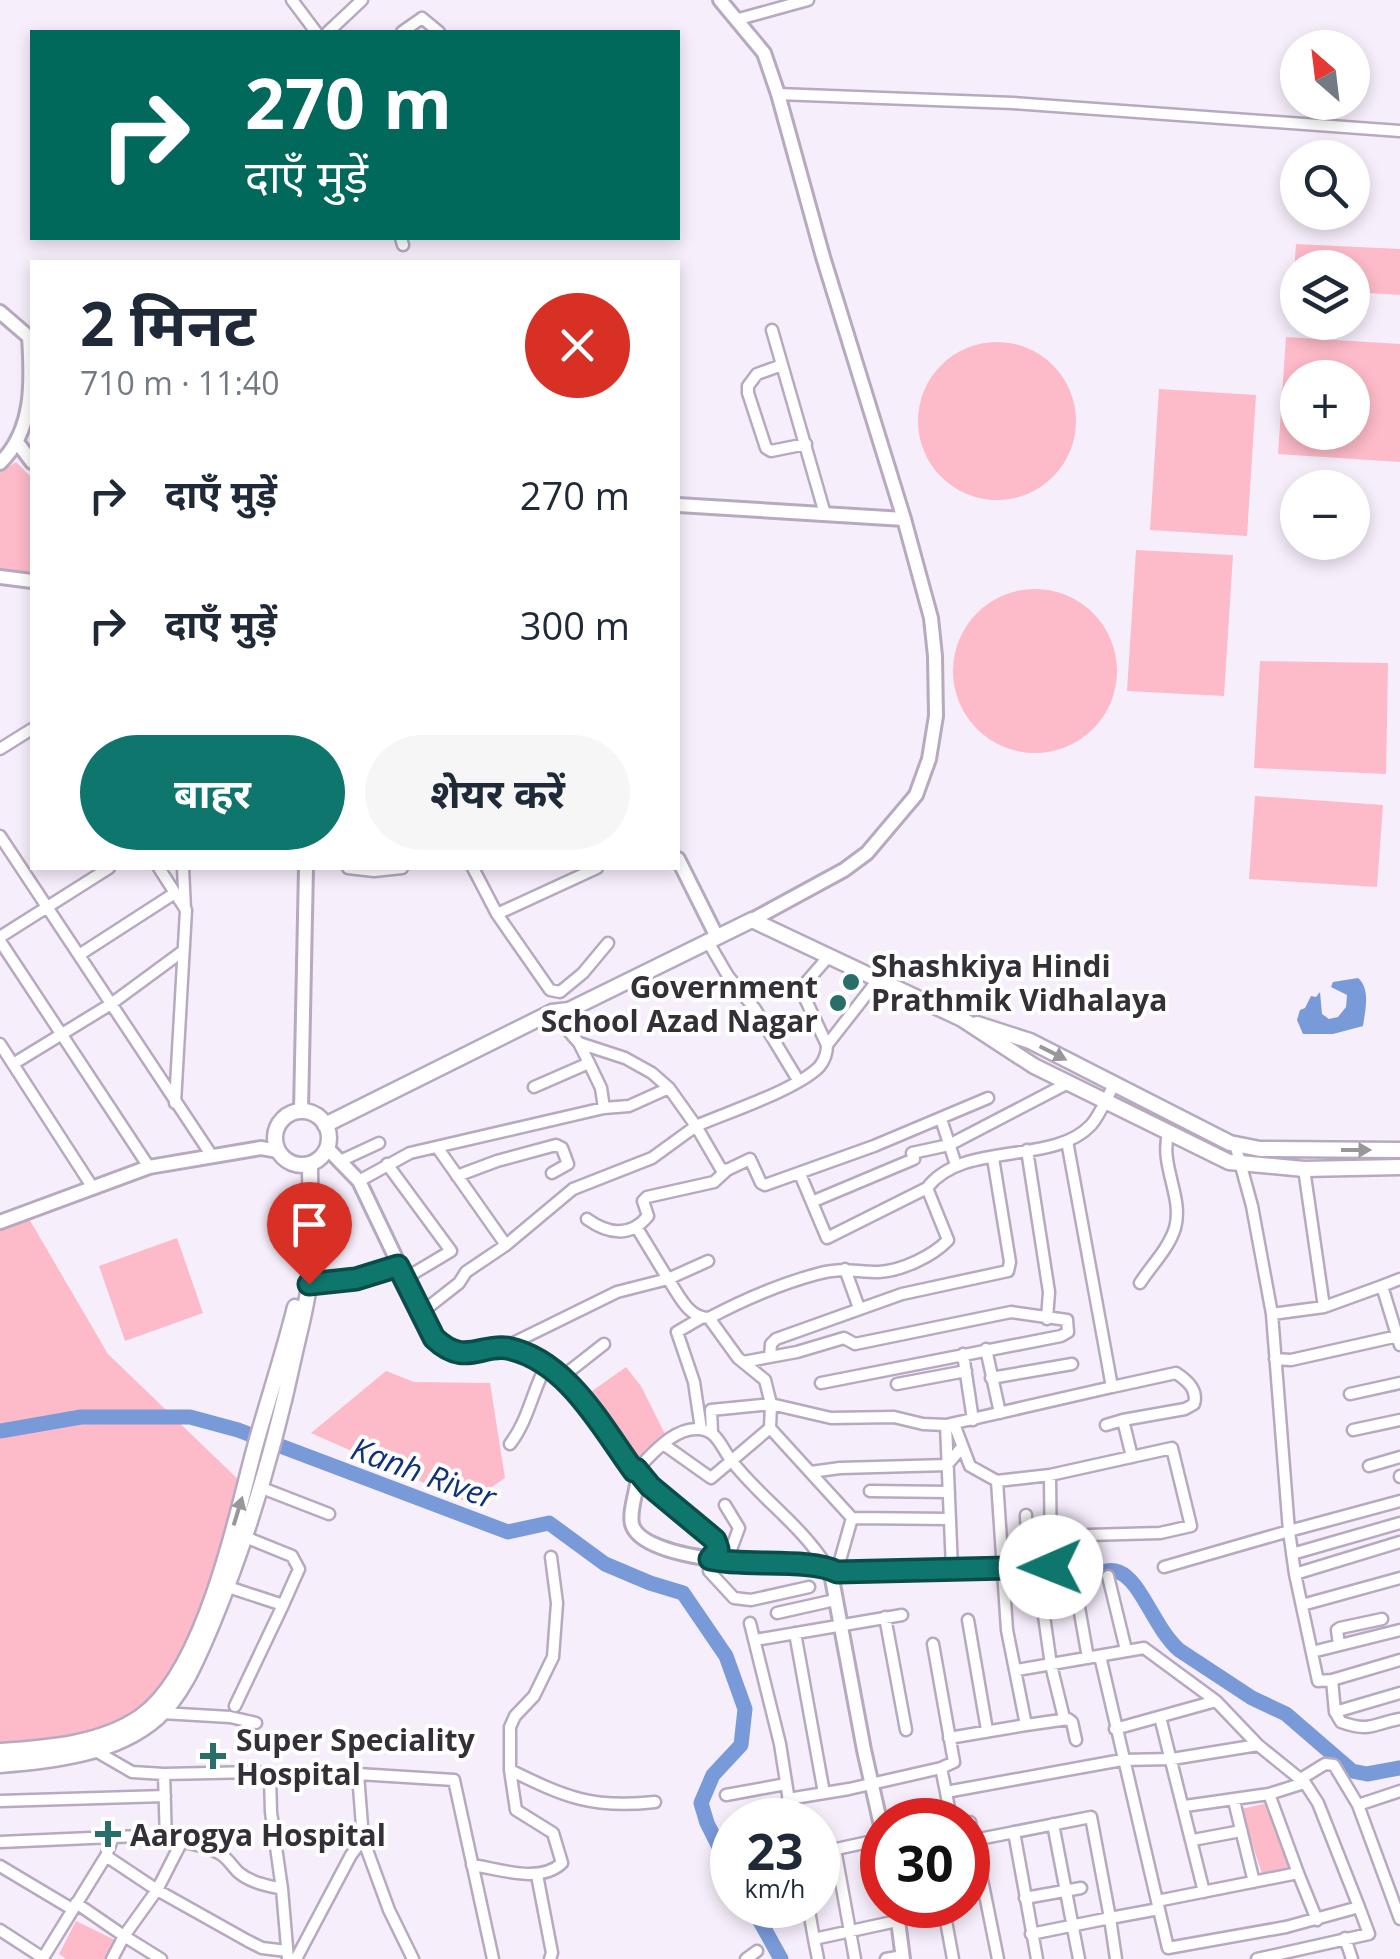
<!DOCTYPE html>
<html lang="hi">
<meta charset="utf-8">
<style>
body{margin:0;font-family:"Open Sans","Noto Sans Devanagari",sans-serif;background:#f6f6f7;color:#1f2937;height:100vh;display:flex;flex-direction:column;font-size:38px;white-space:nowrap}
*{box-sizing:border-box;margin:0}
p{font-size:32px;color:#747a83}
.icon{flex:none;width:55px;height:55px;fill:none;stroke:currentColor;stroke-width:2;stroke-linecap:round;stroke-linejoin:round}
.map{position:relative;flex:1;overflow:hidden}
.side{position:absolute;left:30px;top:260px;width:650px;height:610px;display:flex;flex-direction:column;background:#fff;border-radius:0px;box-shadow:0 5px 15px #0003}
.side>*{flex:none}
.banner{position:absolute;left:30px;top:30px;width:650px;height:210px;border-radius:0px;box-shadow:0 5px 15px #0003;background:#00695c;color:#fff;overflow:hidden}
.needle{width:65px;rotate:332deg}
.buttons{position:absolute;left:1280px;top:30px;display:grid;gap:20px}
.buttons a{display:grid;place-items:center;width:90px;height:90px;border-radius:50%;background:#fff;box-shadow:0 5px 15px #0003;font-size:50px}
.speed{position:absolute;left:710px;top:1798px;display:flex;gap:20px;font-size:50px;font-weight:700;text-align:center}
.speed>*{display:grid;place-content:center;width:130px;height:130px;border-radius:50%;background:#fff;box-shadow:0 5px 15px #0003;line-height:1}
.speed small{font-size:25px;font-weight:400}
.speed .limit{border:15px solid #d22;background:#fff;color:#111}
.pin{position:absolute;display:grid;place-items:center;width:85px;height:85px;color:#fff;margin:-102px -42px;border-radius:50% 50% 50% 0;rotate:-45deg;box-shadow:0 0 10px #0007}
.pin .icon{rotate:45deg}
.me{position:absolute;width:110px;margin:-55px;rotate:269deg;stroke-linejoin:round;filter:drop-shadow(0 0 8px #0008)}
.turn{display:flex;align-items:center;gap:35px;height:210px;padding:0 50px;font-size:45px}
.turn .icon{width:130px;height:130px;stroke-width:2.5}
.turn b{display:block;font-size:70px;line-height:85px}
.round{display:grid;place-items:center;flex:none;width:105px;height:105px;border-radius:52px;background:#f6f6f7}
.overview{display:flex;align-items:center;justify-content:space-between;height:170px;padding:0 50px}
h1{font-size:60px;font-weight:700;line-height:75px}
.primary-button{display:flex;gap:20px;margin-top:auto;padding:20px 50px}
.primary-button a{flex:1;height:115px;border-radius:60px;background:#0f766e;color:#fff;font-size:40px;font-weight:700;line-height:115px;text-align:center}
.primary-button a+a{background:#f6f6f7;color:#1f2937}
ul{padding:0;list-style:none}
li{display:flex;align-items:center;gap:30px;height:130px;padding:0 50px}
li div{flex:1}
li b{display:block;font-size:38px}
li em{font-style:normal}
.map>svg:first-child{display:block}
</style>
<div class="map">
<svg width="1400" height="1959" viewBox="0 0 1400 1959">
<rect width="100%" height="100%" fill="#f7eefc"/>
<path fill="#fdbac8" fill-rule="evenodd" d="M1296 244 1400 249V295L1353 292 1352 268H1298L1297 289H1293Z
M1286 337 1400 344V462L1278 454ZM1298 378H1352V432H1298Z
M918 421a79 79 0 1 1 158 0a79 79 0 1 1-158 0Z
M1159 389 1256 395 1247 536 1150 530Z
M16 462 32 478V573L0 569V472Z
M1136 550 1233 555 1224 696 1127 691Z
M953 671a82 82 0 1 1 164 0a82 82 0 1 1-164 0Z
M1260 661 1388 663 1386 774 1254 768Z
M1255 796 1383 805 1377 887 1249 879Z
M25 1212 108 1354 245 1486 198 1632 154 1705 79 1742 0 1751V1222Z
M177 1238 203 1313 125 1341 99 1266Z
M626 1367 641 1386 666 1436 634 1462 588 1397V1394Z
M386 1371 414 1382 490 1383 505 1478 469 1503 311 1433Z
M1268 1803 1290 1869 1263 1877 1241 1809Z
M76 1921 119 1942 110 1959H66L59 1954Z"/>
<path fill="#799ad8" d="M1358 978C1371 989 1365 1011 1363 1026L1333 1034H1303L1297 1020 1300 1010 1305 1008 1311 996 1316 997 1320 992 1322 1014 1329 1019 1338 1017 1346 1007 1347 995 1331 987 1333 982Z"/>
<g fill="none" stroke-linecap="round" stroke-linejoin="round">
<path stroke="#799ad8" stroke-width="15" d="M0 1431 81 1417H190L238 1430 508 1532 549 1523 605 1564 650 1583 683 1593 726 1656 745 1709 741 1745 713 1775 701 1803 707 1823 732 1873
M1068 1599C1133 1525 1139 1614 1179 1650L1252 1698 1286 1714 1352 1771 1367 1774 1400 1768
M751 1905 781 1959"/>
<defs>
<path id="minor" d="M292 0 316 32
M739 19 808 0
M328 32 362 0
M402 32 422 18 439 32
M778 94 1013 103 1400 131
M401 238 403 245
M772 330 825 514
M782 365 757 374 748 386V393L766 448 771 451 806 444
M0 749 32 729
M0 836 212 1156
M159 868 186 910 175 1103
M183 868 185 909
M348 868 374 871 402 868
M473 868 497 914 550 990 560 992 583 973 608 943
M497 914 597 868
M0 937 109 868
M707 940 728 976 755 1009 798 1080
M0 941 149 1167
M79 955 175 893
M552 1012 579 1043 625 1058 652 1073 669 1088 696 1126C728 1112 796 1090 819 1067 825 1060 827 1053 827 1045L803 994V986L829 956
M0 1044 93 1188
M827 1045 877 981
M589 1063 601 1088 604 1108
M13 1064 111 1004 183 951
M534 1087 589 1063 579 1043
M941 1119 956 1165
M437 1147 506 1245
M1027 1150 1049 1292 1047 1319
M340 1161 379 1143
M387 1164 451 1251 404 1279
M1304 1169 1324 1307 1382 1286 1400 1345
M800 1174 827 1238 927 1188
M457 1176 497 1161 556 1145 562 1148 568 1164 552 1173
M359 1181 410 1153 604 1108 629 1106 669 1088
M814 1201 914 1159 912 1153 949 1145 1070 1082
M587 1219C608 1234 630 1238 648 1216L643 1201 647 1197 714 1182 727 1170
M637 1228 668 1279 708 1261
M845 1269 859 1308
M1140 1283C1151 1266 1169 1248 1175 1228 1184 1196 1158 1164 1169 1131
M309 1285 356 1279 398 1266
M1382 1286 1400 1279
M422 1312 459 1283 466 1272 506 1245 573 1189 652 1158 696 1126 721 1169 727 1170 750 1159 761 1183 765 1185 874 1146 988 1098
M1272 1314 1324 1307
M701 1318 677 1332 694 1382 701 1429
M505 1347 617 1292 668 1279C679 1295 688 1318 709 1318
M986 1349 1000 1413
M963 1354 973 1420
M770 1357 771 1344 776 1339 902 1294 1008 1271 1010 1262 993 1158
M1275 1359 1291 1360 1398 1336
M743 1362 797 1352 844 1338 855 1344 1011 1312 1067 1320 1068 1332 1061 1336 821 1383
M562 1377 604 1344
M991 1378 1072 1364
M897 1384 966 1371
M1112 1387 1176 1373C1188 1381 1198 1390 1194 1404L1185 1409 1123 1420
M1350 1394 1400 1383
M946 1425 1112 1387 1067 1141
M1106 1425 1123 1420 1132 1457
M1353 1430 1400 1420
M712 1432 711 1410 771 1404 770 1428 852 1518 837 1571
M510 1444C529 1419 532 1391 547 1364
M663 1444 711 1478 770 1428
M1369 1466 1400 1457
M637 1470 650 1486 715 1540 718 1549 710 1559 709 1571 734 1598 751 1600 809 1587
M635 1471C652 1455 673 1427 699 1429 717 1430 721 1447 731 1460 760 1498 800 1524 826 1565
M811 1472 840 1468 947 1465 962 1447
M1050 1475 1051 1567
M1400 1476V1477
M262 1488 329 1514
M870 1491 949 1492
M1400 1501 1289 1531 1295 1574 1318 1681 1332 1680 1400 1660
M725 1505 739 1528 726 1563
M1026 1515 1028 1568
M852 1518 950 1519
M1292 1554 1400 1523
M551 1557 557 1603 553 1657 534 1696 515 1716 510 1727V1770C565 1797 592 1809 655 1802
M1164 1567 1289 1531 1272 1314 1252 1206 1235 1144
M830 1568 837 1571 1075 1566 1088 1563V1535L1160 1533 1191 1526 1172 1448 1050 1475 997 1481
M952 1569 946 1425 923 1424 894 1417 831 1418 771 1404 765 1380 738 1358 709 1318C743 1300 780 1284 817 1274 844 1267 854 1272 879 1272 901 1271 933 1256 948 1240L927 1188C963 1140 1053 1166 1091 1125 1100 1115 1107 1097 1114 1085
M1295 1574 1400 1542
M1108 1576 1126 1650
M228 1587 283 1605 299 1569 292 1556 245 1537
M1077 1596 1088 1658
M1302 1605 1400 1578
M777 1613 835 1600
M1044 1616 1051 1665 1064 1718
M885 1617 906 1730
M968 1620 987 1730
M750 1623 780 1744 792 1820
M795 1633 824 1793
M755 1640 902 1615
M933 1644 954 1762 941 1768
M1339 1645 1337 1630 1340 1628 1382 1619
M1312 1652 1400 1630
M1100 1656 1168 1948 1286 1927 1359 1907 1369 1934 1257 1959
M1017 1670 1144 1648 1216 1701
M1332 1680 1335 1712 1400 1693
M235 1706 283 1605
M1335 1712 1341 1722C1371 1733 1374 1723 1400 1719
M162 1713 230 1717 256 1723
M1160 1717 1204 1892
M1026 1725 1068 1719 1072 1722 1076 1740
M1115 1729 1216 1701 1258 1745 1305 1783 1318 1803 1359 1907
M949 1738 1026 1725 1007 1630 997 1481 970 1466 954 1424
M94 1750 132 1772 164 1774 258 1772 270 1776
M164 1774 166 1841
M358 1774 363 1839 389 1910 413 1959
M1299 1780 1325 1764 1334 1765 1358 1805 1400 1919
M946 1792 951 1820
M726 1795 786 1784
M788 1799 849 1789 941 1768 946 1792 1122 1760 1172 1759 1258 1745
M0 1801 165 1796
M1234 1801 1254 1882
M1358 1805 1400 1791
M1185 1806 1269 1794
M968 1823 970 1822 974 1840 1091 1817 1110 1918 1159 1909
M1053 1824 1079 1959
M1014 1832 1037 1959
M974 1840 998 1959
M1193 1840 1241 1831
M0 1842 113 1837
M835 1849 855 1959
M818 1853 882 1839
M106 1856 157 1890 248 1941 262 1948 287 1951
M472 1865C500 1869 540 1884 562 1863L553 1833 516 1810 510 1770
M0 1866 72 1909
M1298 1873 1317 1920
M537 1875 552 1953 550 1959
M282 1889 288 1959
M1025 1898 1081 1888
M1157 1901 1298 1873 1269 1794 1304 1783
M76 1903 124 1936 112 1959
M808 1905 814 1939 897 1921
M943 1905 953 1959
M0 1930 43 1958 106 1856 113 1837C140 1835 198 1840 222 1855 228 1859 233 1867 238 1872 251 1883 266 1885 282 1889L271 1812 270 1776 358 1774 454 1780 493 1959
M1031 1934 1110 1918 1116 1959
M1345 1938 1352 1959
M814 1939 818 1959
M161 1959 124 1936 157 1890 181 1843
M296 1959 351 1855 363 1839
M746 1959 757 1951
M886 1959 903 1956"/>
<path id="tertiary" d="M720 0 764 53 778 94 823 257 904 519 931 618 935 656 936 716 929 759 916 795 867 853 844 870 752 920
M0 312 29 337C32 381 34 430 0 463
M17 442 32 462
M678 505 904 519
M0 577 32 581
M678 859 716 935
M301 1111 306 868
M327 1148 359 1181 434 1338C464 1367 481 1344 507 1348 555 1357 579 1398 606 1433 617 1447 630 1461 638 1477 637 1491 629 1511 632 1524 642 1564 791 1567 826 1565L830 1568 864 1750 882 1830
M0 1222 149 1167 261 1148 278 1151
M896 1905 903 1959"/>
<path id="secondary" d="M977 1024 1030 1041 1230 1143 1260 1149 1400 1150
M275 1138a27 27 0 1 1 54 0a27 27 0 1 1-54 0Z
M325 1125 552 1012 569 1010 752 920 962 1019 1034 1066 1229 1162 1304 1169 1400 1167
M0 1751C46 1748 101 1744 140 1717 203 1673 234 1526 253 1454 266 1405 283 1356 295 1307
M0 1765C52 1761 116 1754 157 1718 183 1695 197 1659 211 1627 248 1538 275 1446 295 1352 300 1330 306 1308 309 1285 314 1246 310 1204 310 1164"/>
</defs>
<use href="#minor" stroke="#b7a9bf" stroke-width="15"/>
<use href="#tertiary" stroke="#b7a9bf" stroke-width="18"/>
<use href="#secondary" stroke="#b7a9bf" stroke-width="19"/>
<use href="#minor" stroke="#fff" stroke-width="10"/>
<use href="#tertiary" stroke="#fff" stroke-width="12"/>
<use href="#secondary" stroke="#fff" stroke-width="14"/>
</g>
<defs><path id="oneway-solid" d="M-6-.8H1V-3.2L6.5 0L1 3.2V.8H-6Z" transform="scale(2.5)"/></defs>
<g fill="#9a979c">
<use href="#oneway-solid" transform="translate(1053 1053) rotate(27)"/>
<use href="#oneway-solid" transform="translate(1356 1150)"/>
<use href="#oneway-solid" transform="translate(238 1511) rotate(-73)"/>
</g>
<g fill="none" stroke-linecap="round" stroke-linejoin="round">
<defs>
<path id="route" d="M309 1284 356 1279 398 1266 434 1338C464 1367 481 1344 507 1348 567 1360 601 1426 634 1471L636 1469 650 1486 715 1540 718 1549 710 1559C746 1567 810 1558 837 1572L1051 1567"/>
</defs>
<use href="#route" stroke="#0a4d48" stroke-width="25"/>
<use href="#route" stroke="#0f766e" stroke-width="18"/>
</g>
<g fill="#276f68" stroke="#fff" stroke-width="4">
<circle cx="851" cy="982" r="10"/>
<circle cx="838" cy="1003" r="10"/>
<path d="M208 1741h10v10h10v10h-10v10h-10v-10h-10v-10h10z"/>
<path d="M103 1819h10v10h10v10h-10v10h-10v-10h-10v-10h10z"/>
</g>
<g text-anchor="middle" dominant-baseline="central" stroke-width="8" stroke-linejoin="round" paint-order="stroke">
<g font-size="30" font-weight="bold" fill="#352f38" stroke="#fff" text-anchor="start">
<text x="871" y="965">Shashkiya Hindi<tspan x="871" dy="34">Prathmik Vidhalaya</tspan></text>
<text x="818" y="986" text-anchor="end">Government<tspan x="818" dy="34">School Azad Nagar</tspan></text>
<text x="236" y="1739">Super Speciality<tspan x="236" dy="34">Hospital</tspan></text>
<text x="130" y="1834">Aarogya Hospital</text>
</g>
<g font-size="32" font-style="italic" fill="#0f327a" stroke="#fff">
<text transform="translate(424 1472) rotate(20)">Kanh River</text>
</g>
</g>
</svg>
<div class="buttons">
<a><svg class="needle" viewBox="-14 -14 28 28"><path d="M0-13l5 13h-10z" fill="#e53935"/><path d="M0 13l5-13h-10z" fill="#747a83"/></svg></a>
<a><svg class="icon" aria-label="search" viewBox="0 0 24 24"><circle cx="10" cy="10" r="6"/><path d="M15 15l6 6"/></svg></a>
<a><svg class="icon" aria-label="layers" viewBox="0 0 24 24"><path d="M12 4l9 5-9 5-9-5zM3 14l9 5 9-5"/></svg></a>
<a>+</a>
<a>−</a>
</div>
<div class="speed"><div>23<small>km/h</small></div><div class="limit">30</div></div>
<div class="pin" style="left:309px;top:1284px;background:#d93025"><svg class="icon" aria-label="arrive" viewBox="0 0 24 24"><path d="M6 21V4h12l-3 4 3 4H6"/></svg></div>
<svg class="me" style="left:1051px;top:1567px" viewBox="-20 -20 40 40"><circle r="19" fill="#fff"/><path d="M0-13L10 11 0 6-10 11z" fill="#0f766e"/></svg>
<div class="banner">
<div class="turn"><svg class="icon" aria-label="right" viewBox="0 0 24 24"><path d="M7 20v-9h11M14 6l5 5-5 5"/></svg><div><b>270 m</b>दाएँ मुड़ें</div></div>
</div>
<section class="side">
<div class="overview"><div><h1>2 मिनट</h1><p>710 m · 11:40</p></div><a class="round" style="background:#d93025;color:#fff"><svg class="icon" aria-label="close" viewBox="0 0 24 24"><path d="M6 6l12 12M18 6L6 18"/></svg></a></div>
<ul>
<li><svg class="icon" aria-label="right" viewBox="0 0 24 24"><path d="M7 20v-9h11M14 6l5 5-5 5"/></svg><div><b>दाएँ मुड़ें</b></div><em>270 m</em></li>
<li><svg class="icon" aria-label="right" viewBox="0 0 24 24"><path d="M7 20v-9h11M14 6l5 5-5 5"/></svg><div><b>दाएँ मुड़ें</b></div><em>300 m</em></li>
</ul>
<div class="primary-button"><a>बाहर</a><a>शेयर करें</a></div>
</section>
</div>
